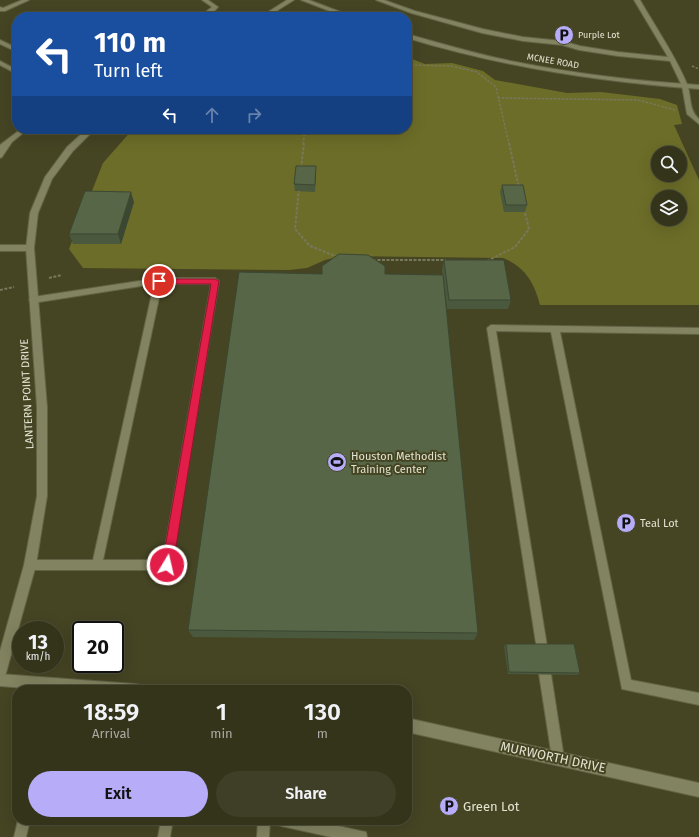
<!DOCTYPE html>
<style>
body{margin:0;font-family:"Fira Sans",sans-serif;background:#3f3f28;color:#f1f3f6;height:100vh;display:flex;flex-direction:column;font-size:15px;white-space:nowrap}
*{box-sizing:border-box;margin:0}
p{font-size:13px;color:#a9aaa3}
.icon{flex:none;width:22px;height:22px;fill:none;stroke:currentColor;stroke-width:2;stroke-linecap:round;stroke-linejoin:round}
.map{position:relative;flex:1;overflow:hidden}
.sheet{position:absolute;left:12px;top:685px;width:400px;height:140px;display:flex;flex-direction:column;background:#34341b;border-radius:16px;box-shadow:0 4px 16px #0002,0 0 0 1px #4e4f3a}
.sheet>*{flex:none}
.top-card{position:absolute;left:12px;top:12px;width:400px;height:122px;border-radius:16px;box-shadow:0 4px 16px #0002,0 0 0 1px #4e4f3a;background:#1a4fa0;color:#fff;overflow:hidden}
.controls{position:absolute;left:651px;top:146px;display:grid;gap:8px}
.controls a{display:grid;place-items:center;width:36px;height:36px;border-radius:50%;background:#34341b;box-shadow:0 4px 16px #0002,0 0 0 1px #4e4f3a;font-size:20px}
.speed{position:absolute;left:12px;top:621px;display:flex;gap:8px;font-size:20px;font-weight:700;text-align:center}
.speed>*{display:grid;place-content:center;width:52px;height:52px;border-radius:50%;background:#34341b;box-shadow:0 4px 16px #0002,0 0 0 1px #4e4f3a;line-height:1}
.speed small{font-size:10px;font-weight:400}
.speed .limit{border:2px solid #111;border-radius:6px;background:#fff;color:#111}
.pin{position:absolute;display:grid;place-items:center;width:34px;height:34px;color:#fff;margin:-17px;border:2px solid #fff;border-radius:50%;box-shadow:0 1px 4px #0007}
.me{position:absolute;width:44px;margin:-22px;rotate:9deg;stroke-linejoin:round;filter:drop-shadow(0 0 3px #0008)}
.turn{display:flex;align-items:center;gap:14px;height:84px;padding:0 16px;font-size:18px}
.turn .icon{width:52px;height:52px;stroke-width:2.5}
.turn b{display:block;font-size:28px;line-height:34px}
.lanes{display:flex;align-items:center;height:38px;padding:0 16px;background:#0003;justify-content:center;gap:20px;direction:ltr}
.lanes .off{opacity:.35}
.eta{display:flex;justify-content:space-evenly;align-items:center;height:68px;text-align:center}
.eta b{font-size:24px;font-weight:600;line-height:28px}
.button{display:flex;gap:8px;margin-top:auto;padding:8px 16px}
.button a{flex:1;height:46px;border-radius:24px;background:#b6acf8;color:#111;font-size:16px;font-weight:600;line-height:46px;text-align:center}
.button a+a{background:#3f3f28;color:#f1f3f6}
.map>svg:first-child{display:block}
</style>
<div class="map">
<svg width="699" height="837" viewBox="0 0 699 837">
<rect width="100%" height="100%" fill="#454524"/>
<path fill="#6c6d28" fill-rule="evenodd" d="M407 57 425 64 452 63 483 71 495 80 567 93 601 92 660 99 677 105 682 124 674 125 699 180V305H540C534 282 525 267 503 258L341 256 325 260 307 268 289 270 83 268 69 249 103 163 133 129H407ZM658 153H680V175H658ZM658 197H680V219H658Z"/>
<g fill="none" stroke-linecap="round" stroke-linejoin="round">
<defs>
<path id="lane" d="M22 0H29L5 11H0V7L3 8Z
M202 0H208L218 7C212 14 208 17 199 17L212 7Z
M376 0H384L415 11 483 29 523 37 562 41 580 46 618 52 668 57 634 0H640C656 28 675 55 687 84 692 97 688 109 699 119V124L687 114 682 86 670 61 618 56 579 50 562 45 523 41 482 33 411 13Z
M0 40 17 48V52L0 44Z
M0 61 17 70V74L0 65Z
M21 129H28L12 142 2 157 0 158V145Z
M0 245H30L34 248 30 251H0Z
M159 278H215L219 281 171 568 167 570H30L26 568 25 565 26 562 30 560H93L154 284 33 303 29 300 33 297ZM162 284H211L163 560H103Z
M491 325 699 328V334L560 332 631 680 699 693V705L622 689 551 332 496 331 547 646 545 650 541 652 537 650 487 328Z
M545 668 549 670 551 674 564 758 562 762 558 764 554 762 552 758 539 674 541 670Z
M18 820H30L26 837H14Z
M161 820H173L170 837H158Z
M258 820H270L269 837H257Z
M275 820H311L361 831 366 832 367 837H331L281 826 277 824Z"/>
<path id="street" d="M287 0H294L267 17H260Z
M87 129H95L73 151 52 179 38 213 34 248 47 407V496L36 565 6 673 4 677 0 679V651L24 565 37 496V407L26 248 30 213 45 177 67 147Z"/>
<path id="secondary" d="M301 0H309L354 17H345Z
M407 34C443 44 479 55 516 62 576 74 637 81 699 85V89C599 82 503 67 407 38Z
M0 674 135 684 140 685 141 690H49L0 686Z
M407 718 699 783V797L407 732Z"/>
</defs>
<use href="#lane" stroke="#626245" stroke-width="2"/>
<use href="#street" stroke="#626245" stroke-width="2"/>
<use href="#secondary" stroke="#626245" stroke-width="2"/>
<path stroke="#78785c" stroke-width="1.5" stroke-dasharray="2.5 1.5" stroke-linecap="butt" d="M407 65 451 66 477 72 496 87 509 144
M692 66 699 69
M498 98 638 100 675 110
M303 144 305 129"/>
<path stroke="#78785c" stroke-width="2" stroke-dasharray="3 1.5" stroke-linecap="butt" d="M509 143 519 188
M301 168 304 143
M299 189 295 229 310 246 338 257
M373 260H446
M487 261 515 247 529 229 524 209
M49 278 62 275
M0 290 14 287"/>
<use href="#lane" fill="#828360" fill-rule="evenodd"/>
<use href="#street" fill="#828360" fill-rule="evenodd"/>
<use href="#secondary" fill="#828360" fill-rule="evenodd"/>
</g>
<path fill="#4a583d" d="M316 173 315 192 295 191 294 184Z
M502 185 527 205 525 212H504L500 192Z
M134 202 121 244H73L69 234Z
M444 260 511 300 508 309H447L442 270Z
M322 274H385L478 633 474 640 193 637 188 630Z
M506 644 580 673 578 675 508 674 504 646Z"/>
<path fill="#3c4732" d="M131 192 134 202 121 244 118 234Z"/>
<path fill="#566647" stroke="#3c4732" d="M296 166H316L315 185 294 184Z
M502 185H523L527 205H506Z
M85 191 131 192 118 234H69Z
M339 254 368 255 385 266V274L443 275 478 633 188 630 239 272 322 274V266Z
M444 260H504L511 300H449Z
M506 644H574L580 673 509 672Z"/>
<path fill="#e11d48" stroke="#92132f" d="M157 279H215L219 281 173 565 171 569 167 570 164 569 162 565 211 284H159L157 283Z"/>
<defs>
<symbol id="parking-disc" viewBox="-11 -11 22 22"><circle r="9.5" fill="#b6acf8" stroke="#454524"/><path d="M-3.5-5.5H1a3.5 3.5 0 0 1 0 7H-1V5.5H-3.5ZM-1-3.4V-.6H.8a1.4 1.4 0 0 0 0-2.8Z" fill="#111"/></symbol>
<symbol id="stadium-disc" viewBox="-11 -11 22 22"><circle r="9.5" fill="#b6acf8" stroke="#454524"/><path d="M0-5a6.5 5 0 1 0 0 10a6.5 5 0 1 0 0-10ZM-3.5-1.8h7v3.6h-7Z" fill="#111"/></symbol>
</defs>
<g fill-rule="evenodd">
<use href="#parking-disc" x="553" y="24" width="22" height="22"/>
<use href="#stadium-disc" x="326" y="451" width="22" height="22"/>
<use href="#parking-disc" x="615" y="512" width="22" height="22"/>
<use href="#parking-disc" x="438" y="795" width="22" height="22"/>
</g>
<g text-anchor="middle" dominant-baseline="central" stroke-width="4" stroke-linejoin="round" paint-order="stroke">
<g font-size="9" fill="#e2e3d0" stroke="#454524" text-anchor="start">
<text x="578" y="35">Purple Lot</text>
</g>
<g font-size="9" fill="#e2e3d0" stroke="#454524">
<text transform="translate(553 61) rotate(10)">MCNEE ROAD</text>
</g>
<g font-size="11" fill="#e2e3d0" stroke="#454524">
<text transform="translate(27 394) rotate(-93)">LANTERN POINT DRIVE</text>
</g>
<g font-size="11" fill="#e2e3d0" stroke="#454524" text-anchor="start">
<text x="351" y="456">Houston Methodist<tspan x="351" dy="13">Training Center</tspan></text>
<text x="640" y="523">Teal Lot</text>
</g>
<g font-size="13" fill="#e2e3d0" stroke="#454524">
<text transform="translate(553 757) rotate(12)">MURWORTH DRIVE</text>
</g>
<g font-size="13" fill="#e2e3d0" stroke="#454524" text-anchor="start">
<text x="463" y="806">Green Lot</text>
</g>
</g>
</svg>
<div class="controls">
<a><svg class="icon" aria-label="search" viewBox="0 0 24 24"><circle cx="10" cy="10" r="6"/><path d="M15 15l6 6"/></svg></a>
<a><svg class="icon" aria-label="layers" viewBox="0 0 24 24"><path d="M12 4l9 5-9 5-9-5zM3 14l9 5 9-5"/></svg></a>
</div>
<div class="speed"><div>13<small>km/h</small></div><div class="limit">20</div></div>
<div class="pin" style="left:159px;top:281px;background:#d93025"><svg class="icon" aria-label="arrive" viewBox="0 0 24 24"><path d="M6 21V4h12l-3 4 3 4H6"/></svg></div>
<svg class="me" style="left:167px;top:565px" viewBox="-20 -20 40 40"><circle r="17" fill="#e11d48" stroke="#fff" stroke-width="3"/><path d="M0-11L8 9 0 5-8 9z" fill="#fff"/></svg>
<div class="top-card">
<div class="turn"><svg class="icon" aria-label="left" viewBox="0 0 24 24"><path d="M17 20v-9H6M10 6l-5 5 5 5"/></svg><div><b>110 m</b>Turn left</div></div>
<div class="lanes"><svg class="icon" aria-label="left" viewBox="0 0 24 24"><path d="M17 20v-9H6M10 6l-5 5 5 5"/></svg><svg class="icon off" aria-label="ahead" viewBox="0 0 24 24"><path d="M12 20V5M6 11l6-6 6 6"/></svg><svg class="icon off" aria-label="right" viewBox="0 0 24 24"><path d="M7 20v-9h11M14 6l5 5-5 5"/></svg></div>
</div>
<section class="sheet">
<div class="eta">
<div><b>18:59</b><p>Arrival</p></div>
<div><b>1</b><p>min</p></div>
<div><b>130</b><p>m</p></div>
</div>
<div class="button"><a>Exit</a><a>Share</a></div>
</section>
</div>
